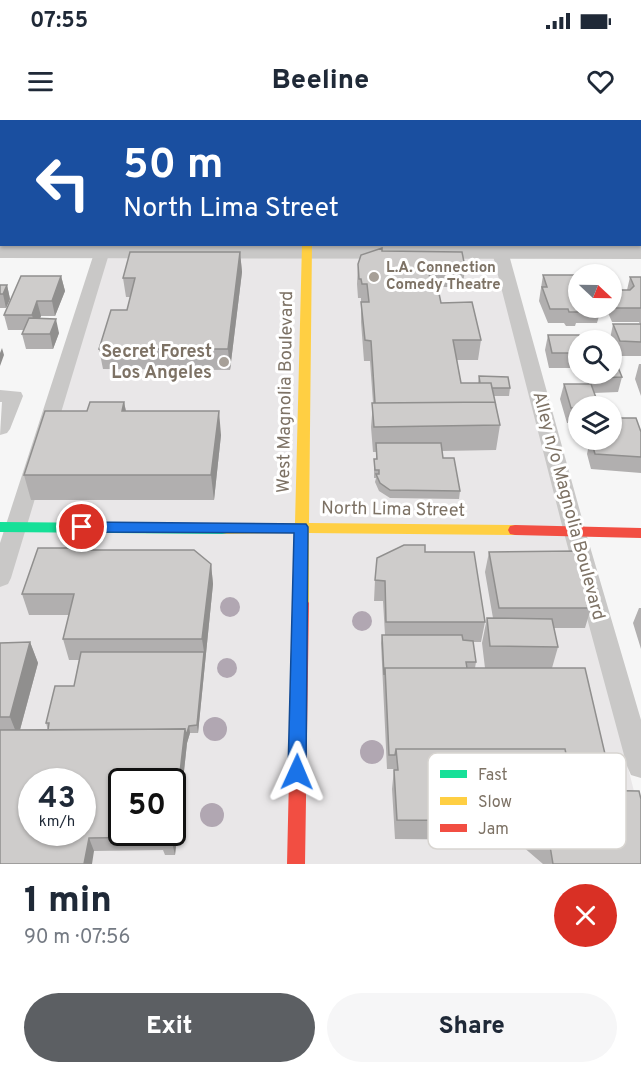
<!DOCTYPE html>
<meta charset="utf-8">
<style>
body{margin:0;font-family:Overpass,sans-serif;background:#f6f6f7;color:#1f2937;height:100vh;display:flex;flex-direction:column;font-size:22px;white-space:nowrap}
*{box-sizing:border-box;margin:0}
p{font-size:20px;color:#747a83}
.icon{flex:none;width:33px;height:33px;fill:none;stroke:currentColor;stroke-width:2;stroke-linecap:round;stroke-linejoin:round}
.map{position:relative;height:744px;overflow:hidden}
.drawer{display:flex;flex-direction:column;background:#fff;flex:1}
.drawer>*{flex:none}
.top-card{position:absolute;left:0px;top:0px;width:642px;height:126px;box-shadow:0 2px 4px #0004;background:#1a4fa0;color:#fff;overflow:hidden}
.needle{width:39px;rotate:112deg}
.tools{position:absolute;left:568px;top:144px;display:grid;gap:12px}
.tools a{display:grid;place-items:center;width:54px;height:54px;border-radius:50%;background:#fff;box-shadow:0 2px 4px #0004;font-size:30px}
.speed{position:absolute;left:18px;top:648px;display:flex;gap:12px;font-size:30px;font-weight:700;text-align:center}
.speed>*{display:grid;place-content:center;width:78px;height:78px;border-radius:50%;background:#fff;box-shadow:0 2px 4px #0004;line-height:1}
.speed small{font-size:15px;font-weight:400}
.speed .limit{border:3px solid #111;border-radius:9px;background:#fff;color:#111}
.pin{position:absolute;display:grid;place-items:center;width:51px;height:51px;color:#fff;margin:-26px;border:3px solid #fff;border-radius:50%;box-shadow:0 2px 6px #0007}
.me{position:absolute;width:66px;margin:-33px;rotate:1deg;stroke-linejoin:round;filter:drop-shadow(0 0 4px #0008)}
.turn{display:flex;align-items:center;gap:21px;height:126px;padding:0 24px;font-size:27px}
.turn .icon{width:78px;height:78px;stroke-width:2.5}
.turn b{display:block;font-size:42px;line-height:51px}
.round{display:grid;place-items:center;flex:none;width:63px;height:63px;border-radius:32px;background:#f6f6f7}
.overview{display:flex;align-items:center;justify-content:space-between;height:102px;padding:0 24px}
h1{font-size:36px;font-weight:800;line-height:45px}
.cta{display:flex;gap:12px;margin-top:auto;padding:12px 24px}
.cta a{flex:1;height:69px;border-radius:36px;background:#5c5f63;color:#fff;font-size:24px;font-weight:800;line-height:69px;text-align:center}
.cta a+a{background:#f6f6f7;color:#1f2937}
.status{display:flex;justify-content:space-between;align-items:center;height:42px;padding:0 30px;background:#fff;direction:ltr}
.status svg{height:16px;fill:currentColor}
header{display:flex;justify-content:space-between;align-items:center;height:78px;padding:0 24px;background:#fff;font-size:27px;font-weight:800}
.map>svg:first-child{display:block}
</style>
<div class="status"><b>07:55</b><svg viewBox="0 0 49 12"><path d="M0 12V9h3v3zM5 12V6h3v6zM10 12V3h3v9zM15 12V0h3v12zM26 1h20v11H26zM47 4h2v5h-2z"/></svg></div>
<header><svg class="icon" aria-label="menu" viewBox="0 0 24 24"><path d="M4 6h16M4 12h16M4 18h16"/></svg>Beeline<svg class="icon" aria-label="heart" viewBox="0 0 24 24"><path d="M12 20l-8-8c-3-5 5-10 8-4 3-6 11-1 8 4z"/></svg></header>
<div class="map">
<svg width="641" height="744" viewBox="0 0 641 744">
<rect width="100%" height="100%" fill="#f6f6f6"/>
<path fill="#e9e7e8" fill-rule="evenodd" d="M105 125H496L641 699V744H0V458ZM32 662H82V712H32ZM122 662H172V712H122Z"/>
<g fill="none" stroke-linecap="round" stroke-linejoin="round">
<path fill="#c9c8c7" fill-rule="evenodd" d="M143 0H155L142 2Z
M461 0H473V2H461Z
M97 124H112L11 458 8 464 0 467V423Z
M490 124H506L586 413 641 600V658L631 655 627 646 564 413Z
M0 270 21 272 23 276 10 309 7 313 0 315 2 282H0Z"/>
<path fill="#c9c8c7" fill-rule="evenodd" d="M0 124 641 125V139L0 138Z"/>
<path fill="#16e098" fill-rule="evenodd" d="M305 0H313V2H305Z
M0 402 227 404 232 405 234 409 232 413 227 414 0 412Z"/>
<path fill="#ffcf43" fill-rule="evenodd" d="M302 124H312L309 403 515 405 520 406 522 410 520 414 515 415 309 413V483L306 487 301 489 296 487 293 483 295 413 227 414 222 413 220 409 222 405 227 404 295 403Z"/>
<path fill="#f24e42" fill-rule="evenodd" d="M515 405 641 408V418L515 415 510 414 508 410 510 406Z
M301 477 306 479 309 483 305 744H287L293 483 296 479Z"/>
</g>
<g fill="#b1a7b2">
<circle cx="230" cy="487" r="10"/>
<circle cx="362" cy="501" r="10"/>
<circle cx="227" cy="548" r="10"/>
<circle cx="215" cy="609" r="12"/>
<circle cx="372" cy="632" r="12"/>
<circle cx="212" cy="695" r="12"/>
</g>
<path fill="#b1afaf" d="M0 0H32V2H2V38L0 31Z
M614 0H641V45L640 2H615Z
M2 64V102H0V66Z
M382 131 465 147 463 167H437L441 183 481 220 478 240H457L461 263H478L479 256 510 268 509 276H494L500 305 496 330 442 331 443 338 460 371 459 379 390 378 379 371 375 362 376 358H374V339H376V332H373L371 307 373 283 370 241H364L361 202V178H358L357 164 358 144Z
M240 132 242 152 230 250 103 249 99 229 127 190 130 177H126L123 158Z
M543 155 601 189 597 203H576L575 206H566L564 203H548L539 181Z
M61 156 65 171 55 196H41L40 198 59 213 53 229H26L22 214 24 210H8L4 195Z
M630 157H641V236H616L612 226V220H610V219L613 204H640L639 202H612L606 188H612V170H627Z
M0 165H7L10 179 6 188H0Z
M548 215 579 220V248H549L545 230Z
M639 244H641V276L635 259Z
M585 254H612L622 257 618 272 594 273 579 286V303H567L560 279 564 264H588Z
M124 282 126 291 221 315 214 380H31L24 355 87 291Z
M641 312V353L591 349 587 334 590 320H612Z
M86 430 211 444 213 464 198 613H190L187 623 175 735H165L163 730 94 731 0 744V523L30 522 38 543 20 610H48L46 603 74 566 79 540H69L63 519 69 495H29L22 474Z
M425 432 485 502 481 522H473L476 542 475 548H485L482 523 487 498H493L485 452 489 432 591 488 585 508H554L558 527 552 548 605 634 600 649H569L574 670 641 744H543L515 720 395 719 392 669 394 649H387L381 523 382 515H385L383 481H374L375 460Z
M639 488H641V529L633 503Z"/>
<path fill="#908f8e" d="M24 0H32V2H23Z
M240 132 242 152 230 250 228 229Z
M61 156 65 171 55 196 52 181Z
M7 165 10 179 6 188 3 174Z
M37 181 41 196 36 210 32 195Z
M56 199 59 213 53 229 50 214Z
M2 228 4 235 0 246V233Z
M124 282 129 307 122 291Z
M219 291 221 315 214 380 211 355Z
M211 444 213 464 198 613 197 605 204 532 202 519Z
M30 522 38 543 18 617 10 597Z
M189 606 190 613 187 623 186 616Z
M185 609 187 623 175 735 172 722Z
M89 718 94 731 92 744H84Z"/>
<path fill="#cecccb" stroke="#908f8e" stroke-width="1.5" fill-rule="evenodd" d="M0 0H24L23 2H2V13L1 14Z
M40 0H80L73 1 72 2H39Z
M162 0H256V2H161Z
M355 0H431V2H355Z
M581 0H611L612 2H582Z
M623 0H641V13L640 2H624Z
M2 64V88H0V66Z
M382 128V131L462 132 465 147 428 148 431 164H437L441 183 472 182 481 220H453L461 263H491L496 286 495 282 375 283 371 221 365 220 361 182H369L367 164H362L361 159H359L358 144 361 135Z
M130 132H240L228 229H99L111 190H127L135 158H123Z
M543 155H579V188H600L601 189H577L578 192H569L568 189H550L542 167H547Z
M21 156H61L52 181H37L32 195H4Z
M630 157H641V188H616L612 179V170H630L634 166Z
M0 165H7L3 174H0Z
M29 198 56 199 50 214H22Z
M613 204H641V222L620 221Z
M548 215H579L580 220H579V233H552Z
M612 240H615L622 257 594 258 593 254H612Z
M479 256 508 257 510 268H492L491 263H480Z
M564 264H591L599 286H579V288H571Z
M90 282H124L122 291H219L211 355H24L45 291H87Z
M495 282 500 305 374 307 372 283Z
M612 298H636L641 312V337L595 334 591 320H612Z
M376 323H441L443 338H454L460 371 390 370 380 363 376 354H379V350H375L374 339H377Z
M404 425H425V432H474L485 502H386L385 461 375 460 377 438Z
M38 428H85L84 430H194L211 444 202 519H63L74 474H22Z
M576 431 591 488H499L489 432Z
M487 498 552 499 558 527 490 526Z
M382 515H462L463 520 473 521 476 542H466L467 548H385L384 555Z
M30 522 10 597H0V523Z
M81 532H204L197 605 189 606 186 616 185 609 48 610 49 603H46L55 566H74Z
M385 548H585L605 634H566L565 629H396L395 635H389Z
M185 609 172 722H161L162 717 89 718 84 744H0V610ZM32 662H82V712H32ZM122 662H172V712H122Z
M396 629H565L574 670 639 671 641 679V744H553L550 726 520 701 397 700 394 650H398Z"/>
<path fill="#1a73e8" stroke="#114b97" stroke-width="1.5" d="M82 402 306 404 308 407 306 652 303 658 297 660 291 658 288 652 294 413 82 412 75 407Z"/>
<g fill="#a7a098" stroke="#fff" stroke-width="2">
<circle cx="374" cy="157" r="6"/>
<circle cx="224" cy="242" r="6"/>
</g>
<g text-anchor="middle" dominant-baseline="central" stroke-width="6" stroke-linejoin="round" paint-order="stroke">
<g font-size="15" font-weight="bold" fill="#7d7265" stroke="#fff" text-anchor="start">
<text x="386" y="148">L.A. Connection<tspan x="386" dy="17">Comedy Theatre</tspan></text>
</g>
<g font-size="18" font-weight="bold" fill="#7d7265" stroke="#fff" text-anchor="end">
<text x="212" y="232">Secret Forest<tspan x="212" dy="21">Los Angeles</tspan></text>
</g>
<g font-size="18" fill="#7d7265" stroke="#fff">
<text transform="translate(286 272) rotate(-89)">West Magnolia Boulevard</text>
<text transform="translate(568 386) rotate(75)">Alley n/o Magnolia Boulevard</text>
<text transform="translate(393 390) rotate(1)">North Lima Street</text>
</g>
</g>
<rect x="428" y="633" width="198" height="96" rx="9" fill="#fff" stroke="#d8d5d1" stroke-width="1.5"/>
<rect x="440" y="650" width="27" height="8" fill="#16e098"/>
<rect x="440" y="677" width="27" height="8" fill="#ffcf43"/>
<rect x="440" y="704" width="27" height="8" fill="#f24e42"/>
<g font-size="16" fill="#7d7265">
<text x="478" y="660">Fast</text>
<text x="478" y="687">Slow</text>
<text x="478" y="714">Jam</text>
</g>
</svg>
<div class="tools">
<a><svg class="needle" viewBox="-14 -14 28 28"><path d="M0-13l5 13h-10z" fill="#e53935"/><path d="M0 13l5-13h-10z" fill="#747a83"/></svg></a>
<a><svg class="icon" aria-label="search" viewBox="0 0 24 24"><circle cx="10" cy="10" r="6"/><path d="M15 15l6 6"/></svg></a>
<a><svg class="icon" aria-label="layers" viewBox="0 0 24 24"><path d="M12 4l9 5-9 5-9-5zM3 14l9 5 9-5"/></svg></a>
</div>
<div class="speed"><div>43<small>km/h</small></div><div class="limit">50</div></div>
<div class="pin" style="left:82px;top:407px;background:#d93025"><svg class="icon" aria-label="arrive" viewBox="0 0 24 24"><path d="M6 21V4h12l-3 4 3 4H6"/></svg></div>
<svg class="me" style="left:297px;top:652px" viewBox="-20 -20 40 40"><path d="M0-17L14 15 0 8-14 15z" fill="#1a73e8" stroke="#fff" stroke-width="4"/></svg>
<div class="top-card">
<div class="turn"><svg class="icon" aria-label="left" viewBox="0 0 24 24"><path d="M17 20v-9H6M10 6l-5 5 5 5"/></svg><div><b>50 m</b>North Lima Street</div></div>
</div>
</div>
<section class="drawer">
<div class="overview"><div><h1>1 min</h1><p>90 m · 07:56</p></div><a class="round" style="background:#d93025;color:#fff"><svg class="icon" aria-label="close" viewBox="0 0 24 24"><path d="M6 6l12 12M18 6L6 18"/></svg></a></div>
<div class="cta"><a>Exit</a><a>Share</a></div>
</section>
